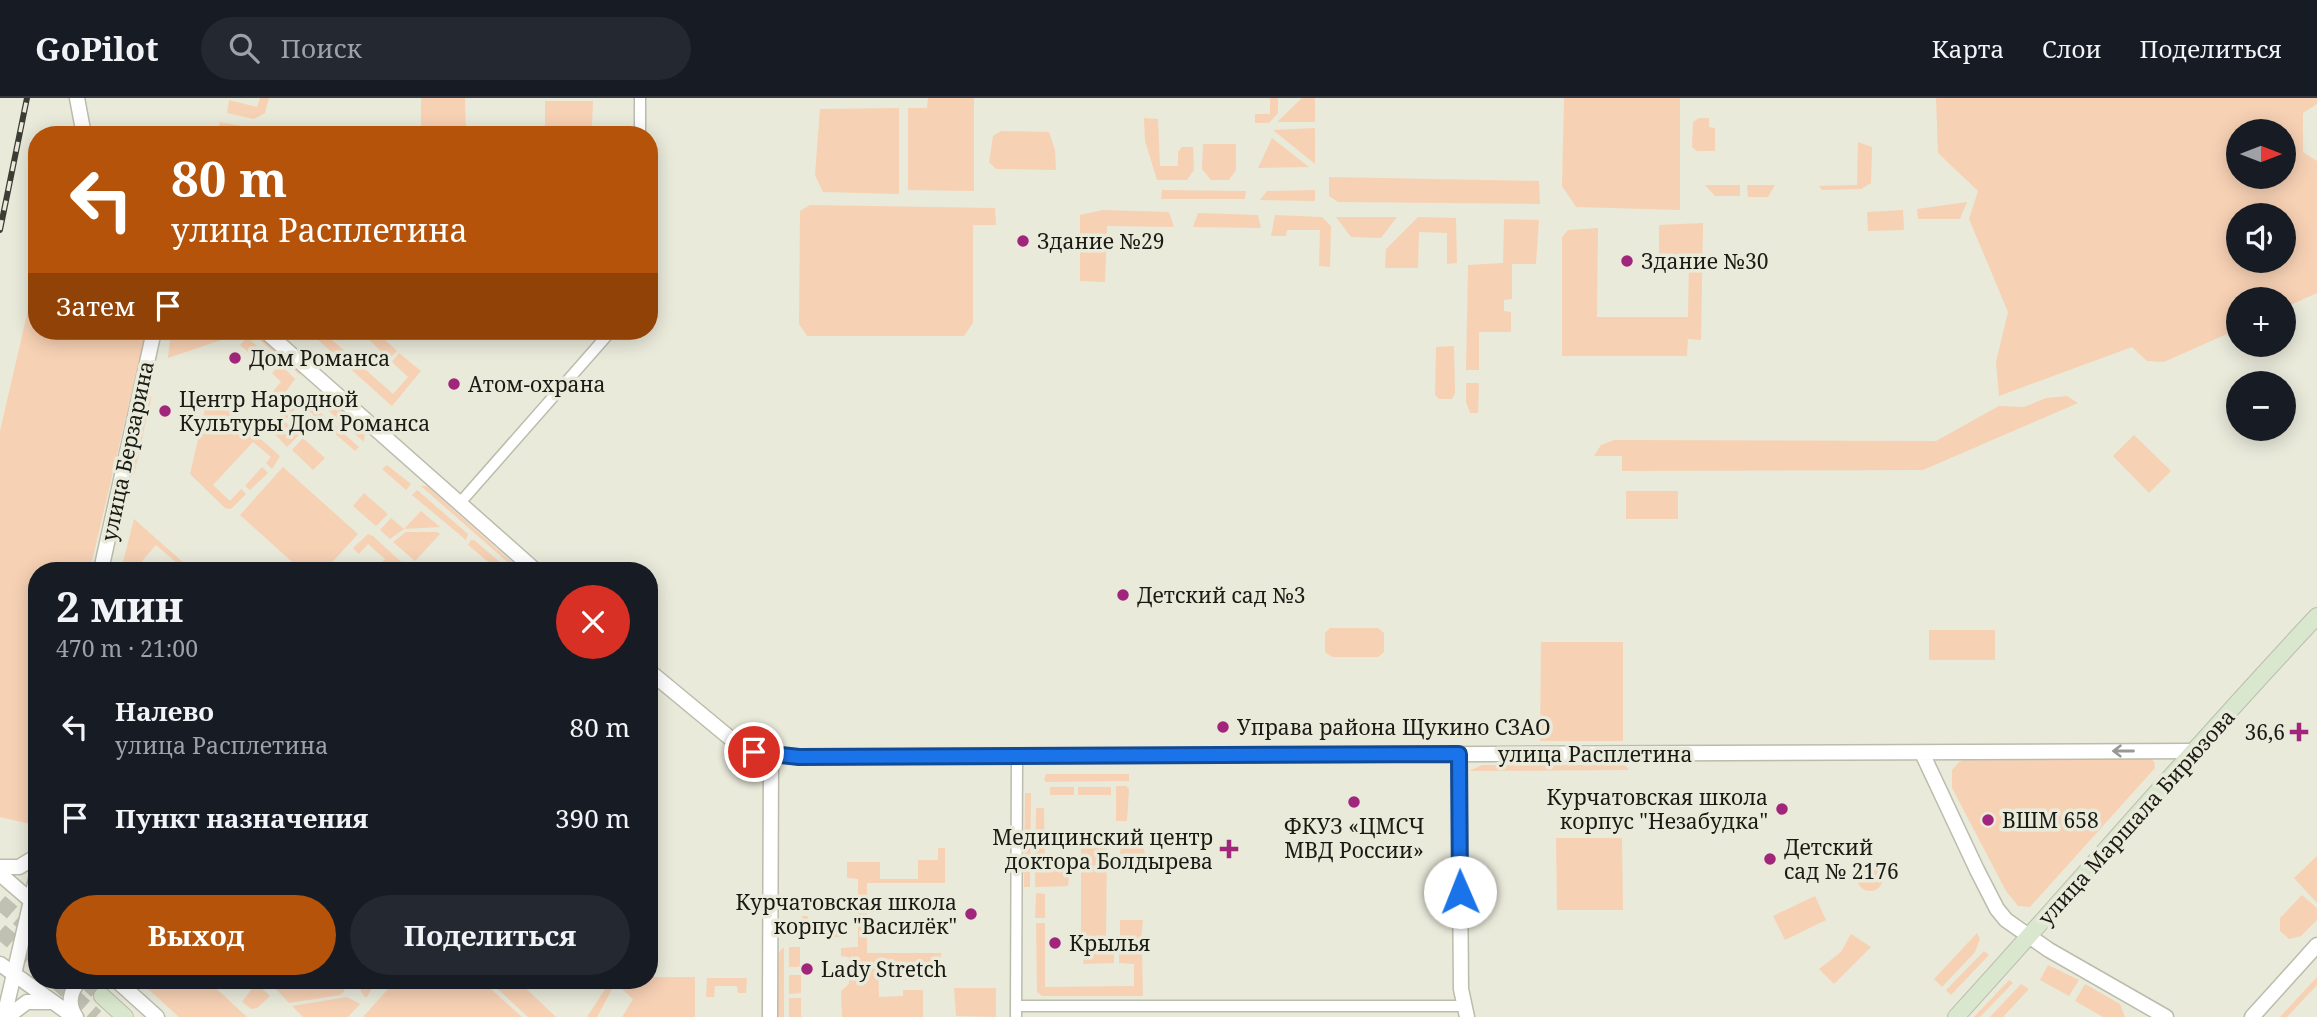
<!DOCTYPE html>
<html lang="ru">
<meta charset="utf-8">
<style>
body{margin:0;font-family:"Noto Serif",serif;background:#242831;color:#f1f3f6;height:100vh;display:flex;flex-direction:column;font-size:26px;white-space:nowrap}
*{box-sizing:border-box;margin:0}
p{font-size:23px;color:#9ea1a6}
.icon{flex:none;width:38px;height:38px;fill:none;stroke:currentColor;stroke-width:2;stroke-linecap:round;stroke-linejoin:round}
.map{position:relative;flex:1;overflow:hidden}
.panel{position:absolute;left:28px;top:464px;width:630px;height:427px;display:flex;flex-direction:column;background:#171b24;border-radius:28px;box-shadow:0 4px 18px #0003}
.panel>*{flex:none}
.banner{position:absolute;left:28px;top:28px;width:630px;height:214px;border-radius:28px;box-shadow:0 4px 18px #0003;background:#b45309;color:#fff;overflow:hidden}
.needle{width:46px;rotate:90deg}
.controls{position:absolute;left:2226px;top:21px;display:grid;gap:14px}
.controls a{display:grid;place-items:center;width:70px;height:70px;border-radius:50%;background:#171b24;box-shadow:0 4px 18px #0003;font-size:35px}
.pin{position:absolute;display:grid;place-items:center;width:60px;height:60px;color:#fff;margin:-30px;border:4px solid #fff;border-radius:50%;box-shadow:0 2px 7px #0007}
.me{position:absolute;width:77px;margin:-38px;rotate:359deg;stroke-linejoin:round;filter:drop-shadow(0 0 5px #0008)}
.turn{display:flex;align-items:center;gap:24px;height:147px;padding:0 28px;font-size:32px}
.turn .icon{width:91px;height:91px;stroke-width:2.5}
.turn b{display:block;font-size:49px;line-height:60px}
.then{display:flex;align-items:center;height:66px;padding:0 28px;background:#0003;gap:14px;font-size:26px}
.round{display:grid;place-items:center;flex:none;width:74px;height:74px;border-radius:37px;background:#242831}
.head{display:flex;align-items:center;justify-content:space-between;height:119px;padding:0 28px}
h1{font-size:42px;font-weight:700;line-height:52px}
.button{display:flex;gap:14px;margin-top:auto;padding:14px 28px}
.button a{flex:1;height:80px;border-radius:42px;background:#b45309;color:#fff;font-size:28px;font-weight:700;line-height:80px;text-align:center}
.button a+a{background:#242831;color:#f1f3f6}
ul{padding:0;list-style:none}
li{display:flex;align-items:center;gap:21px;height:91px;padding:0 28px}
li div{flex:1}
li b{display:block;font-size:26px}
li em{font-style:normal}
header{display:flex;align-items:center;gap:42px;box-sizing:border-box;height:98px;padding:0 35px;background:#171b24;border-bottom:2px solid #363941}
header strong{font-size:33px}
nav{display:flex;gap:38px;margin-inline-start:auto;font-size:24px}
.search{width:490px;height:63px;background:#242831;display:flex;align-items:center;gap:18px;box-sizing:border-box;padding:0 24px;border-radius:38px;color:#9ea1a6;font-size:26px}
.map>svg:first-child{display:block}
</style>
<header>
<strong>GoPilot</strong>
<div class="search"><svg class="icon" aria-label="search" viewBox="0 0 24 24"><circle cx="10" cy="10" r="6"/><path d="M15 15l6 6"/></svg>Поиск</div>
<nav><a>Карта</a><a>Слои</a><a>Поделиться</a></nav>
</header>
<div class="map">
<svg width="2317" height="919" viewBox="0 0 2317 919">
<rect width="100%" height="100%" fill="#e9eada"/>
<path fill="#f7d1b4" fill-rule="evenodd" d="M221 0 257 9 260 0H269L265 15 254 21 227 15 229 2Z
M421 0H465L466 37H421Z
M928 0H974V93L908 92V10H927Z
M1270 0H1278V15L1269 25H1255V16H1270Z
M1302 0H1315V24H1277Z
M1564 0H1680V112L1576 109 1562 88Z
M1936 0H2317V6L2303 15V54L2317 63V195L2284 210V201H2238V231L2164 264 2147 263 2132 249 1999 298 1996 264 2008 214 1969 121 1978 93 1938 55ZM2284 33V79H2238V33ZM2284 117V163H2238V117Z
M545 3H593L592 28H545Z
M899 10V96L823 94 815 77 820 11Z
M1144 20 1158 21 1160 68H1178V54L1182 49H1193L1194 72 1187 82H1157L1145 43Z
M1699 20H1709V29L1715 30V53H1697L1692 49 1693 24Z
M220 24 264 32 266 37H216Z
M1315 30V66L1273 32Z
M1001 33 1049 34 1055 52 1056 72 996 71 989 64 993 38Z
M1272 40 1309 69 1258 70Z
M1858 44 1872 49 1871 85 1861 91 1822 92 1819 88 1857 87Z
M1203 46H1236V72L1229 82H1211L1202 71Z
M1329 79 1539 83 1540 106 1338 104 1329 98Z
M1705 87H1740V98H1715Z
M1747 87H1775L1768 99H1748Z
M1162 92 1246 93 1245 101H1161Z
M1315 92V103L1260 102 1267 93Z
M1967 104 1960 121H1918L1917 111Z
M810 107 995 110 996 127H973V225L964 238H807L799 226 800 113Z
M1103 112 1169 114 1174 129 1107 128 1105 184 1080 183V117Z
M1903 112 1904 132 1868 133 1867 114Z
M1198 115 1258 117 1261 130 1193 129Z
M1275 117 1322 119 1331 128 1330 169 1319 168 1320 132H1287L1286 138H1271Z
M1336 119H1397L1381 140 1351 139Z
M1418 119 1456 120 1457 165 1447 166V135L1419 134 1418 170H1385L1386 151Z
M1504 121 1539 122 1536 166H1512V201L1504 202V213L1511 214V234H1479V272H1466L1468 167 1503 165Z
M1703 125 1701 242 1688 241 1687 258H1562V139L1568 132 1598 130 1597 219H1688L1689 164 1659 162V127Z
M37 173V233H146L90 472H37V697L30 726 0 719V333Z
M171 233H240L239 236 168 260Z
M249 233H255L298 271 301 278Z
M308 233H322L393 296 408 279 392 264 399 255 421 273 392 308Z
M360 233H376L397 253 389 261Z
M247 239 274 263 267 271 240 247Z
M1454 248 1455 295 1452 301H1439L1435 297 1436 249Z
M280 266 295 281 276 307 267 300 281 284 272 275Z
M1466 285H1479L1478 315H1470L1466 304Z
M321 291 365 331 364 344 314 300Z
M297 294 359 349 355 353 301 306 284 323 299 337 287 349 271 332 272 326Z
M150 296 151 301 134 377 130 376Z
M2067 298 2078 305 1923 372 1622 373V358H1594L1601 347 1614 342 1936 343 1999 308 2024 309 2046 300Z
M217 303 280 358 272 371 266 365 271 359 253 344 213 387 230 403 241 391 246 396 231 411 225 410 190 376 206 307Z
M2134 337 2171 373 2149 395 2113 358Z
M303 340 325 360 313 372 292 352Z
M387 367 411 386 406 392 382 371Z
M262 369 268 375 250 392 245 388Z
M283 369 358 436 325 472H301L240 417Z
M421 388H427L514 466 513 469Z
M417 392 468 436 466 442 412 397Z
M1626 393H1678V421H1626Z
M364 395 388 416 376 428 353 408Z
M421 413 440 429 404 431 390 441 380 432 391 420 404 431Z
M134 421 192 472H185L156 447 142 463 153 472H121Z
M406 434H437L440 436 415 463 393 444Z
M368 436 373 438 410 472H375L385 461 368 446 359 456 353 450Z
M471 442H474L509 472H498L468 447Z
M1330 530H1378L1384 535V554L1378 559H1332L1325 554V535Z
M1929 532H1995V562H1929Z
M1541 544H1623V643H1540Z
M2146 659 2154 663 2155 670 2030 809 2018 808 2006 793 1952 690V672L1959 664 1968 660Z
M1482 667H1625L1629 672 1469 673Z
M1046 676H1129V683L1046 684 1044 682Z
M1116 688H1126L1129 691 1127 723H1116Z
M1050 689H1074V697H1050Z
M1078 689H1111V697H1078Z
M1025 695H1031L1030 789H1024Z
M1036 710H1044L1045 763H1071L1068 788 1035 789Z
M1084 734 1107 737 1106 844H1081V737Z
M1556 740H1622L1623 812H1557Z
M1122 741H1142L1145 757 1120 756Z
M938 750H945V785H867V855H941V868L935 869V882H901L900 865 878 863 879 899 903 898V892H923V919H842L841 893 849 886V859L841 858V850L858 849V781L847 780V764H880V781H918V762H938Z
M2317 758V805L2294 780Z
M1857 780a13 13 0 1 1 26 0a13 13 0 1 1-26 0Z
M1036 795 1045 796V820H1035Z
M2302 797 2317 810V822L2301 838 2289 841 2280 833V820Z
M1815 798 1826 822 1785 842 1773 818Z
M802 818H807L815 832 845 836 844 839H804Z
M1120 822H1143L1141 842 1120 840Z
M1036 825H1045V889L1134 888V866L1119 865V853L1142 854 1143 898H1042L1037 894Z
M1977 835 1980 841 1975 854 1942 889 1934 881Z
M1851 836 1871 849 1834 886 1819 871 1841 854Z
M784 849V919H777V856Z
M789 849H800V869H789Z
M1088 853H1114V865L1083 866 1084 855Z
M1984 853 1989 857 1951 897 1946 892Z
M2048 867 2079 882 2069 898 2040 882Z
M789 877H801V895L789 896Z
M649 879H695V919H622L633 901 622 891 628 882H649Z
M2317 879V887L2287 919H2280Z
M707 880H747L746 895H738L737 888H715L714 899H706Z
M138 882H207L247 919H179Z
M276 882H321L330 891 339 888 345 893 340 897 289 905 274 889Z
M360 882H373L375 886 366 900 361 894Z
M396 882H481L522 919H363Z
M488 882H517L556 919H528Z
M611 882H617L597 919H587Z
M2009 882 2013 885 1980 919H1974Z
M256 885 270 898 257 910 251 911 242 904Z
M2021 886 2029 891 2003 919H1990Z
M2085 886 2120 906 2125 919H2103L2075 903Z
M954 890H996V919L956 918Z
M347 899 360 906 348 919H303L292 908Z
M789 900H801V919H789Z"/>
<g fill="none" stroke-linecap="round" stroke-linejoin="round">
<path stroke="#c0c1b3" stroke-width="16" stroke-dasharray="16 8" stroke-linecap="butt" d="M0 804 37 836
M0 833 37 865
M55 882 96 919
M85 882 102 898"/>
<defs>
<path id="minor" d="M640 37V0
M459 406 611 233
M1016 908H1463
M1016 919 1017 657"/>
<path id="tertiary" d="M77 0 84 37
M265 233 535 472
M101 472 154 233
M649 573 736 645 754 654 799 659C1263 655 1727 657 2191 653
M1459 656 1461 891 1467 919
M1923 657 1977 772 1997 811 2006 822 2049 852 2166 919
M0 769H19L37 758
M0 776 36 807
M0 866 74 919
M116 882 157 919
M4 919 37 777
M7 919 27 904H52
M76 919C67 906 70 893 80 882
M770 919 771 657
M2252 919 2317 847"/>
<path id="secondary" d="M102 898 125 919
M1956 919C2077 786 2194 649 2317 518"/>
</defs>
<use href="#minor" stroke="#bbbcac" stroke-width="13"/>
<use href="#tertiary" stroke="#bbbcac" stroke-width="17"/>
<use href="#secondary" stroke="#bbbcac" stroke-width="18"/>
<use href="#minor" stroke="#fff" stroke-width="10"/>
<use href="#tertiary" stroke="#fff" stroke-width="14"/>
<use href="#secondary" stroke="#d8e7ce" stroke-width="16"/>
<defs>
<path id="rail" d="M0 132 27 0"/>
</defs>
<use href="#rail" stroke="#3c3d35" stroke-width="6"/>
<use href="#rail" stroke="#e9eada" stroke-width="3.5" stroke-dasharray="10" stroke-linecap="butt"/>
</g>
<defs><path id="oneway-shaft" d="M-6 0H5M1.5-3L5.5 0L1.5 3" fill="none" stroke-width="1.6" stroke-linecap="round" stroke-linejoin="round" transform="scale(1.75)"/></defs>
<use stroke="#989896" href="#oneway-shaft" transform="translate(2123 653) rotate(-180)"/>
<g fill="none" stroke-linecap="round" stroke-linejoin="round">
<defs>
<path id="route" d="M754 654 799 659 1459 656 1460 794"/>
</defs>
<use href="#route" stroke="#114b97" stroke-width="18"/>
<use href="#route" stroke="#1a73e8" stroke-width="12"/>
</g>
<g fill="#a1267b" stroke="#e9eada" stroke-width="2.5">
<circle cx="1023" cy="143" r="7"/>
<circle cx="1627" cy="163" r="7"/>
<circle cx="235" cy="260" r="7"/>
<circle cx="454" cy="286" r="7"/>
<circle cx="165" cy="313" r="7"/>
<circle cx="1123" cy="497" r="7"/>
<circle cx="1223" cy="629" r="7"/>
<path d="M2295.5 623.5h7v7h7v7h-7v7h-7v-7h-7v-7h7z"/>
<circle cx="1354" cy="704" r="7"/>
<circle cx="1782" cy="711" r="7"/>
<circle cx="1988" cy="722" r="7"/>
<path d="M1225.5 740.5h7v7h7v7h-7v7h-7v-7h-7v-7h7z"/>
<circle cx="1770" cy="761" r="7"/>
<circle cx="971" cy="816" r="7"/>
<circle cx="1055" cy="845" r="7"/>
<circle cx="807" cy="871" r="7"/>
</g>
<g text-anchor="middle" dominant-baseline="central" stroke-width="7" stroke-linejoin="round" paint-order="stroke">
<g font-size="21" fill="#1a1b15" stroke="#e9eada" text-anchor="start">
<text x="1037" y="143">Здание №29</text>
<text x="1641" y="163">Здание №30</text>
<text x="249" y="260">Дом Романса</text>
<text x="468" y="286">Атом-охрана</text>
<text x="179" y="301">Центр Народной<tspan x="179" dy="24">Культуры Дом Романса</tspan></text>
<text x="1137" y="497">Детский сад №3</text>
<text x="1237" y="629">Управа района Щукино СЗАО</text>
<text x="2285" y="634" text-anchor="end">36,6</text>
<text x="1768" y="699" text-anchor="end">Курчатовская школа<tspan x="1768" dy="24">корпус "Незабудка"</tspan></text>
<text x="2002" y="722">ВШM 658</text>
<text x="1354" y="728" text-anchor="middle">ФКУЗ «ЦМСЧ<tspan x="1354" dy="24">МВД России»</tspan></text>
<text x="1213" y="739" text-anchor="end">Медицинский центр<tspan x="1213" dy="24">доктора Болдырева</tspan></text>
<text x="1784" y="749">Детский<tspan x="1784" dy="24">сад № 2176</tspan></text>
<text x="957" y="804" text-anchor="end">Курчатовская школа<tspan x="957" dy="24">корпус "Василёк"</tspan></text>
<text x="1069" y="845">Крылья</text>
<text x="821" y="871">Lady Stretch</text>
</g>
<g font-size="21" fill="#1a1b15" stroke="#e9eada">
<text transform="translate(127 353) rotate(-78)">улица Берзарина</text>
<text x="1595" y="656">улица Расплетина</text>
<text transform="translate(2136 719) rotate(-48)">улица Маршала Бирюзова</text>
</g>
</g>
</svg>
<div class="controls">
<a><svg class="needle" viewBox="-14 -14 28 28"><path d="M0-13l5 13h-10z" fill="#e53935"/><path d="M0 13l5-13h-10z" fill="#9ea1a6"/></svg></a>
<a><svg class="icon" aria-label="sound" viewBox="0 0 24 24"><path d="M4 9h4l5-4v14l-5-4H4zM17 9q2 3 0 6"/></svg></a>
<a>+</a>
<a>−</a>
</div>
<div class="pin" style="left:754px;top:654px;background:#d93025"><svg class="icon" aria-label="arrive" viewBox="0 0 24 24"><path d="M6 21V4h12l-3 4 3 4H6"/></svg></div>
<svg class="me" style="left:1460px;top:794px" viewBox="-20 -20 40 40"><circle r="19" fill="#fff"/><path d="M0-13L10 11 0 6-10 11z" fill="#1a73e8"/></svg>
<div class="banner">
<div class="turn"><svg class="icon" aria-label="left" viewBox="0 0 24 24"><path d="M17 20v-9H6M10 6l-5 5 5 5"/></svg><div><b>80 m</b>улица Расплетина</div></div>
<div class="then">Затем<svg class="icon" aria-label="arrive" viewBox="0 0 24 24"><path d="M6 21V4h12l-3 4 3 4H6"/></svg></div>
</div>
<section class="panel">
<div class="head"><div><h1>2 мин</h1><p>470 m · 21:00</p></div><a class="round" style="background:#d93025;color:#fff"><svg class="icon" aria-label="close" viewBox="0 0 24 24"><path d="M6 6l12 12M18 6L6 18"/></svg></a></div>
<ul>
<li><svg class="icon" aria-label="left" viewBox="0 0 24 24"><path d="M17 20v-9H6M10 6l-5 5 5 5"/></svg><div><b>Налево</b><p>улица Расплетина</p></div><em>80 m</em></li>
<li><svg class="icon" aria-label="arrive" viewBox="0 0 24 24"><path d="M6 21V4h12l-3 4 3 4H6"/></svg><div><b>Пункт назначения</b></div><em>390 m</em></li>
</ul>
<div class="button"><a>Выход</a><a>Поделиться</a></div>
</section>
</div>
